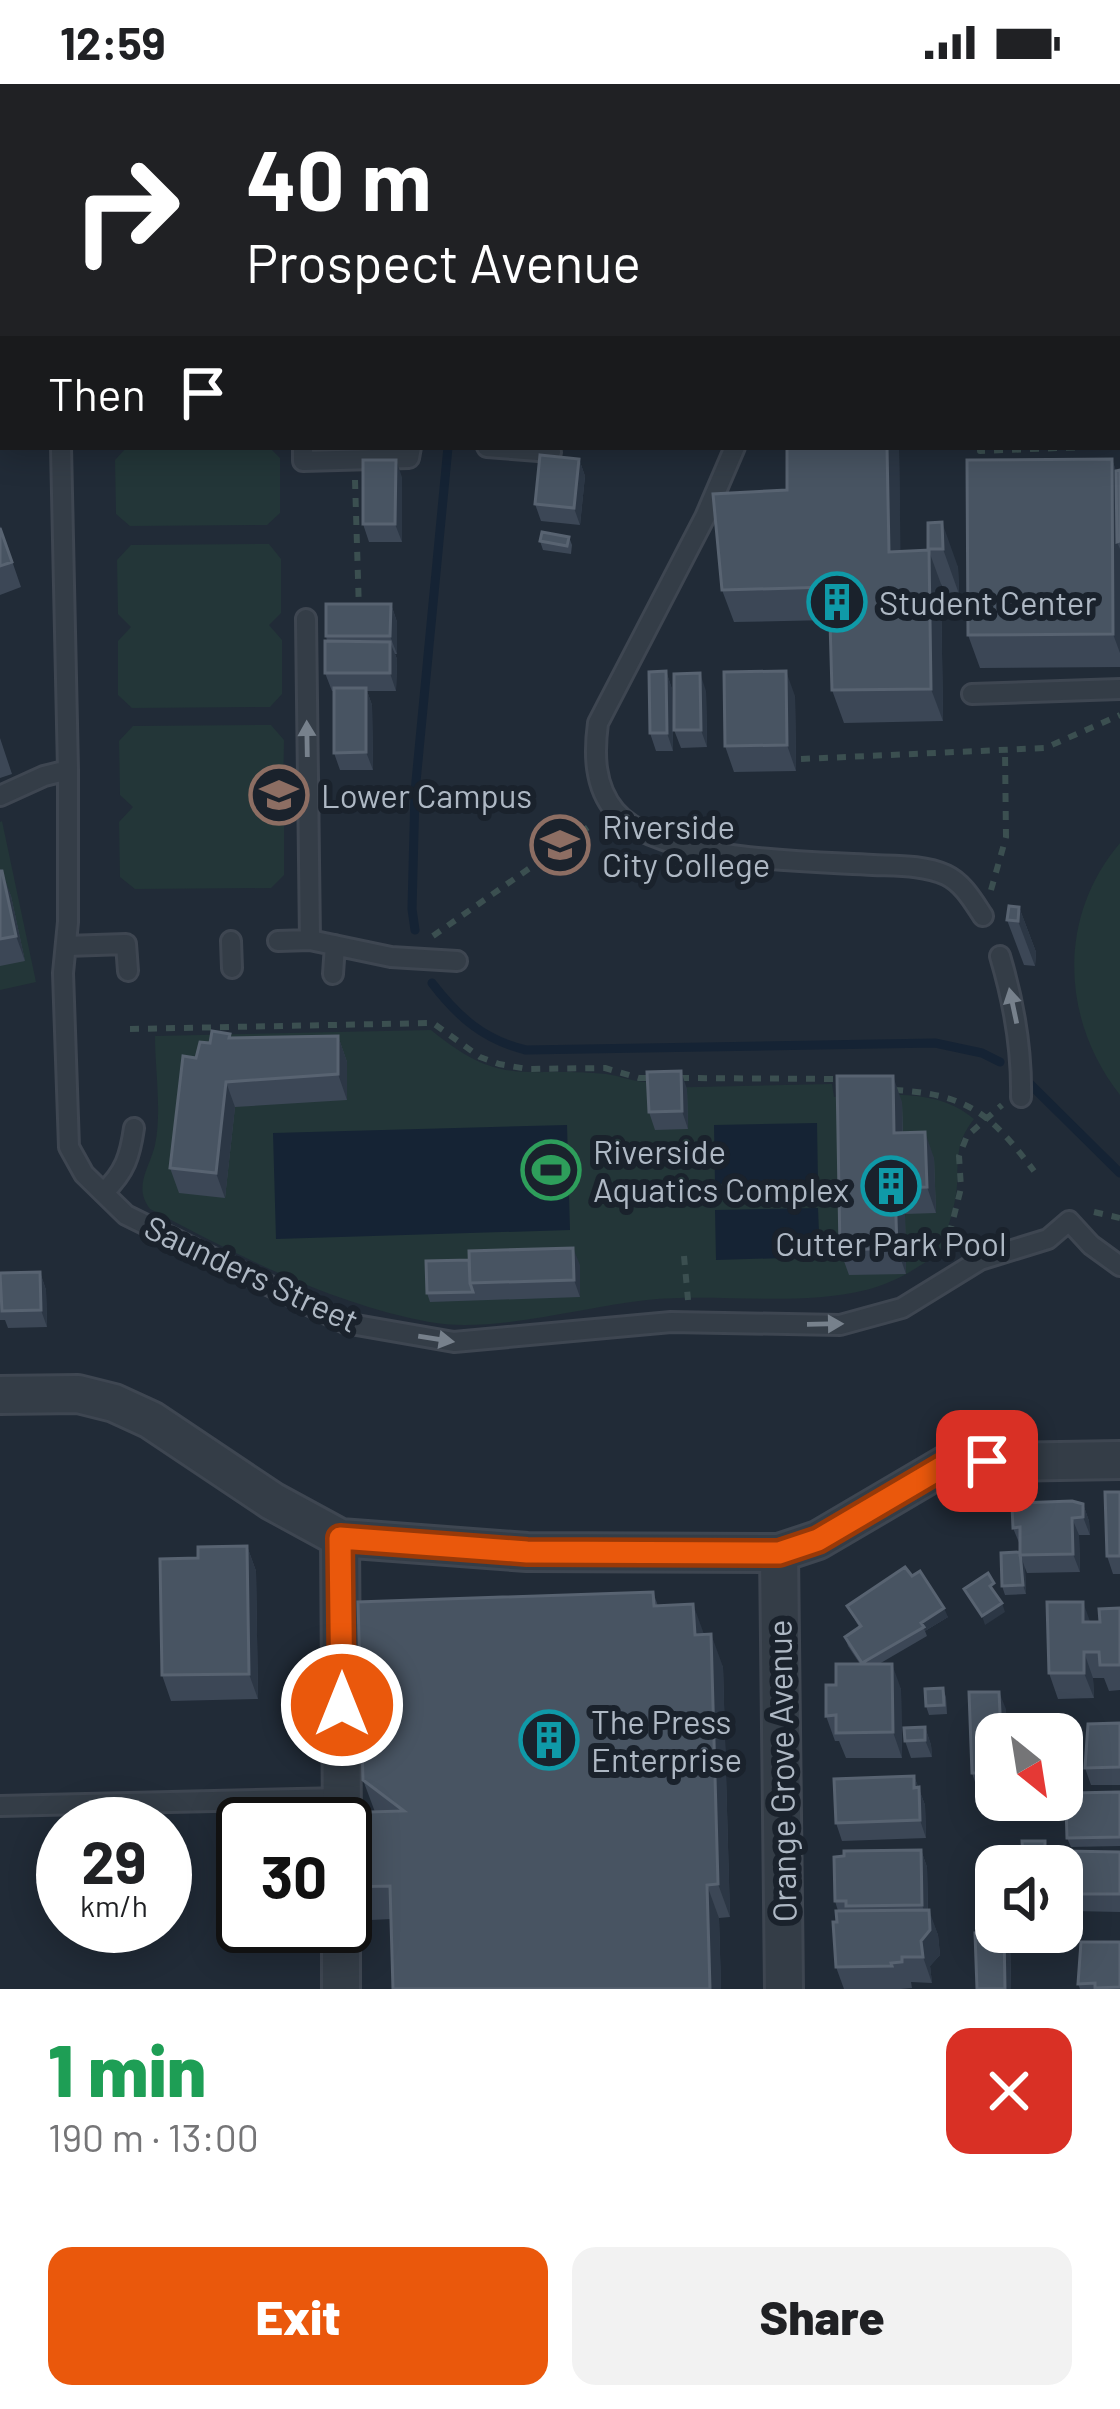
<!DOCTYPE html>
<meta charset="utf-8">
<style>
body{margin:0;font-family:Barlow,sans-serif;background:#f2f2f2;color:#202124;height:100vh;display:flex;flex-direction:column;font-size:45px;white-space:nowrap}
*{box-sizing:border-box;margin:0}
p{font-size:39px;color:#757577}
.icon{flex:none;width:66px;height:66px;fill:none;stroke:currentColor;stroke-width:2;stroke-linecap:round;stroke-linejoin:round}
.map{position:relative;height:1905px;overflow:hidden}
.panel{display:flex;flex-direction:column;background:#fff;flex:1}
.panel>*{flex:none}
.guide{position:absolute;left:0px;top:0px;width:1122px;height:366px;box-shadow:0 6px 30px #0003;background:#202124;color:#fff;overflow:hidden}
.needle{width:78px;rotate:150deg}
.buttons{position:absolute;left:975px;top:1629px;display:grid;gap:24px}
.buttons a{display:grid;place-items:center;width:108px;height:108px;border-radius:24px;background:#fff;box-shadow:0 6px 30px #0003;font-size:60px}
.speed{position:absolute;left:36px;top:1713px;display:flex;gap:24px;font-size:60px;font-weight:700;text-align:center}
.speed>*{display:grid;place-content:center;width:156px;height:156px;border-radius:50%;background:#fff;box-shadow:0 6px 30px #0003;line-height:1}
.speed small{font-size:30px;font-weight:400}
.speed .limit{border:6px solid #111;border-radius:18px;background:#fff;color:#111}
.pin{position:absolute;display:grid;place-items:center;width:102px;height:102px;color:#fff;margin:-51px;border-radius:24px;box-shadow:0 6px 18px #0006}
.me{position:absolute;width:132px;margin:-66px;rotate:0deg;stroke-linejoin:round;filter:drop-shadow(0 0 9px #0008)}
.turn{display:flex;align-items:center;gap:42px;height:252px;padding:0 48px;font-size:54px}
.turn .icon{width:156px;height:156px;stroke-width:2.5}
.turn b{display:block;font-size:84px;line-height:102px}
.then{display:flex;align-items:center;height:114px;padding:0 48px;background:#0003;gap:24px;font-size:45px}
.round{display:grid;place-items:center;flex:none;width:126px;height:126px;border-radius:24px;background:#f2f2f2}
.overview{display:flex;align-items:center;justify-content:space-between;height:204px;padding:0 48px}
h1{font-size:72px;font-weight:800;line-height:90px;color:#1e9e55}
.action{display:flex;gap:24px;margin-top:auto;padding:24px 48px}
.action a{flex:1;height:138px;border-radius:24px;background:#ea580c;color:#fff;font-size:48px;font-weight:800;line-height:138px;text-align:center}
.action a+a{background:#f2f2f2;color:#202124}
.status{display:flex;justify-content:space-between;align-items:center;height:84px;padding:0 60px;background:#fff;direction:ltr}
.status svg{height:33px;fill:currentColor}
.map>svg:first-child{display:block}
</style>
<div class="status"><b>12:59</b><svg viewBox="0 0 49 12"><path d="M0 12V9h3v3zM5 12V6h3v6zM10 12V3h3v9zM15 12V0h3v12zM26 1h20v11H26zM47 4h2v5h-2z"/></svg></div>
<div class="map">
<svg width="1120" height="1905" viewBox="0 0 1120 1905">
<rect width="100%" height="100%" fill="#212b37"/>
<path fill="#233638" d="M127 363H269L280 374V429L267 441 130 442 116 430 115 376Z
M269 460 281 475V529L269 541 282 556V610L270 623 132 624 118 611V557L131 543 118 530 117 476 131 461Z
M271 641 284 656 283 710 271 723 284 737V791L271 804 135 805 120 793 119 738 133 723 120 711 119 657 133 642Z
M2 737 36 898 0 906V738Z
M1120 759V1011C1061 936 1057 833 1120 759Z
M431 946C503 1005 523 982 606 990 622 992 635 999 651 998L652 1004 832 1000 834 1013C881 1012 935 1002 974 1035 956 1058 958 1073 957 1101 956 1122 946 1150 939 1169 916 1185 894 1199 866 1206 795 1223 719 1209 647 1216 581 1223 492 1250 429 1238 329 1219 239 1172 150 1125 133 1103 149 1085 155 1061 162 1028 155 986 155 952Z"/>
<path fill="#152334" d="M817 1039 818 1098 715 1100 714 1041Z
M567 1041 570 1146 276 1155 273 1049Z
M818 1124 820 1173 716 1176 715 1126Z"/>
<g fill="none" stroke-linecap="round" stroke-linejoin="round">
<path stroke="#152334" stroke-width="9" d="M483 3V0
M415 846 412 825 415 708 448 363
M432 899C458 933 484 956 526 966L935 959 982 969 1000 978
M1030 1000 1120 1089"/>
<defs>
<path id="service" d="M55 0V3
M302 3V0
M852 3 854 0
M0 347H3
M61 363 68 686V838L63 889 69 1063 84 1090 126 1131 345 1239 454 1258 671 1238 840 1241 902 1224 980 1176 1048 1155 1069 1137 1091 1161 1120 1182
M303 363V377L409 374 411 363
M487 363 551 368
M735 363 705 433 598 639C594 669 594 702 615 727 658 778 809 777 873 781 897 782 924 781 946 791 963 799 973 817 983 832
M306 535 310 856
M972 610 1120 605
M0 712 44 692 68 686
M231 857 232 884
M278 857 310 856 391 873 457 877
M66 862 126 860 128 887
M1000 872C1014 919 1022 964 1021 1013
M333 890 335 861
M104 1108C125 1088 130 1072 134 1044
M0 1722 342 1714"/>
<path id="minor" d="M0 1311 78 1310 114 1319 151 1336 272 1417 340 1454 527 1468 779 1469 818 1456 949 1379 1120 1376
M340 1454 342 1740
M779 1469 784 1905
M341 1905V1842"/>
</defs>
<use href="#service" stroke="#3e4651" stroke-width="24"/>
<use href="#minor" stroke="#3e4651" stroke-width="42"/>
<path stroke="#3b4f50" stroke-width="6" stroke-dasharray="9 9" stroke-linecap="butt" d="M1119 68 1120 67
M1119 309 1120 323
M1119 362H1120
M980 363V367L1085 363
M355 396 359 527
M801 675 1045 664 1120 631
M991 806 1006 753 1005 667
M433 852 594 739
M130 945 433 939 480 973 499 980 527 985 605 984 639 994H654
M680 994 840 995
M894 1006C968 1010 991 1030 1034 1087
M1094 1128 1120 1134
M945 1168 961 1104 959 1072 967 1052 1002 1021
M684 1172 688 1216"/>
<use href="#service" stroke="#343d47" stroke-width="18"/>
<use href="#minor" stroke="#343d47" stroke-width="36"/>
</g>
<path fill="#3c4756" d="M883 0H1077L1078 3H884Z
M0 75 3 84V197L0 198Z
M0 199H3V328L0 329Z
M787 363H899L900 467 928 466V439L958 483 959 510H945L941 500 943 637 844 639 832 606 830 536 734 538 722 506 787 406Z
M579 375 585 392 580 441 541 437 535 420Z
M1112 375 1116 388 1120 386V583L980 584 968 551Z
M402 393V458H369L363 440Z
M0 442 21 503 0 511Z
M569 453 572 461 571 470 543 466 540 457Z
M391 520 397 538V570H395L397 575 396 607H367L372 621 373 686H340L334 669V607H332L325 589 327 557 326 552Z
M666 587 672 605 673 667H656L650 649Z
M706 607 707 663 681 664 674 646Z
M795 612 796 687 734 688 725 662Z
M0 654 12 690 0 694Z
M0 787 11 812 25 877 0 882Z
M1019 823 1036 868 1035 882 1024 881 1007 836Z
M338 952 347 978V1016L235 1023 225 1114 179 1109 170 1084 196 974 210 959 231 954Z
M687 1005 688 1045 655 1046 649 1028Z
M902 1018 903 1049 934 1074 936 1129 905 1130 906 1190 849 1191 840 1166Z
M426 1177 580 1181V1213L430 1218 427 1209Z
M40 1188 46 1206 47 1243 8 1244 5 1236H0V1189Z
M1120 1408V1490H1113L1107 1472Z
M1083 1420 1089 1437 1090 1451H1079L1080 1488 1027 1489 1025 1484 1026 1510 1005 1511 1002 1502 1020 1468V1461L1013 1444Z
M247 1462 256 1487 258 1615 171 1617 162 1591 198 1474Z
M912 1492 948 1533 925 1547 927 1552 879 1580 901 1605 902 1674H846L839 1657H835L826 1632 836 1601 860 1580 848 1562 845 1553 859 1543 847 1522Z
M653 1508 658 1522 704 1550 723 1583 730 1833 719 1834 721 1905H393L391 1835 351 1837 345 1821V1740L375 1728 363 1696Z
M1120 1524V1606L1109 1607 1104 1594H1093L1094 1614 1058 1615 1049 1589 1090 1538H1100Z
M943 1604 946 1613 947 1630 929 1631 926 1622Z
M1006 1625 996 1650V1707H978L972 1689Z
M1120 1639V1701H1091L1085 1684Z
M925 1643 931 1661 932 1673 911 1674 905 1657Z
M914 1692 925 1721 926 1754 842 1757 836 1739Z
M1120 1708V1762L1071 1763 1067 1754 1074 1720Z
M921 1766 927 1783 928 1826 938 1851 940 1871 930 1882 932 1899 911 1898 912 1904 901 1905H844L836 1883 838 1827 835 1817Z
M1048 1766 1049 1782H1025L1023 1774Z
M1120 1768V1828L1073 1827 1063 1794Z
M996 1794V1848H1010L1011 1905H977L989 1848V1834L981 1835 978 1826Z
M1120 1858V1905H1080L1078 1900Z"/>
<path fill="#2c3745" d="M742 0H763L762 3H741Z
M0 75 3 84V140L0 113Z
M887 363H899L901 501 889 468Z
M579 375 585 392 580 441 574 424Z
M1112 375 1120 398 1117 458 1120 465V569L1113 550Z
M396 376 402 393V458L395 440Z
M942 438 958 483 959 510 943 465Z
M929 467 941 500 943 637 931 605Z
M391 520 397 538V570L390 552Z
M390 558 397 575 396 607 390 589Z
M666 587 672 605 673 667 667 649Z
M786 587 795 612 796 687 787 661Z
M700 589 706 607 707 663 701 646Z
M366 604 372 621 373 686 366 668Z
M2 787 11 812 25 877 16 852Z
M1019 823 1036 868 1035 882 1018 837Z
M338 952 347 978V1016L338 990Z
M681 987 687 1005 688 1045 682 1027Z
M893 992 902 1018 903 1074 894 1049Z
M226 998 235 1023 225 1114 216 1089Z
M925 1048 934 1074 936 1129 927 1103Z
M895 1104 905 1130 906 1190 897 1164Z
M573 1164 580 1181V1213L574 1196Z
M40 1188 46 1206 47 1243 41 1226Z
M1083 1420 1089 1437 1090 1451 1083 1433Z
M1072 1434 1079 1451 1080 1488 1073 1470Z
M247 1462 256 1487 258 1615 249 1590Z
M1022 1475 1025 1484 1026 1510 1023 1501Z
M1083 1518 1092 1543 1083 1538Z
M1002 1519 1005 1528 985 1541 982 1532Z
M693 1520 705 1553 695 1551Z
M944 1524 948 1533 925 1547 921 1539Z
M711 1550 723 1583 730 1833 718 1800Z
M1084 1568 1093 1594 1094 1614 1084 1589Z
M892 1580 901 1605 902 1674 893 1648Z
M999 1608 1006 1625V1650H1001Z
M925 1643 931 1661 932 1673 925 1656Z
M914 1692 925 1721 926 1754 920 1736Z
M921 1766 927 1783 928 1838 922 1821Z
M707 1801 719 1834 721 1905H710Z
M929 1826 938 1851 940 1871 930 1882 932 1899 923 1873 921 1857Z
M1004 1848H1009L1011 1905H1005Z"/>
<path fill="#485462" stroke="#586371" stroke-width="3" d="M525 0H551L550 3H524Z
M551 0H577L576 3H550Z
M602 0H678V3H601Z
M682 0H742L741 3H695Z
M887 0H1043L1045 3H889Z
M1119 101H1120L1119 172Z
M0 113 3 140V171H0Z
M3 198V302H0V199Z
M787 363H887L889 468 929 466 931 605 832 606 829 503 722 506 713 410 787 406Z
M540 371 579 375 574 424 535 420Z
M1112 375 1113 550 968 551 967 376Z
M363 376H396L395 440H363Z
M1120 386V457L1117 458 1116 387Z
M942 438 943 465H928V439Z
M0 444 12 478 0 482Z
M542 448 569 453 567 462 540 457Z
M326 520H391L390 552H326Z
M325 557 390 558V589H325Z
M666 587 667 649H650L649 588Z
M786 587 787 661 725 662 724 588Z
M700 589 701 646H674V590Z
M334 604H366V668L334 669Z
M0 787H2L16 852 0 855Z
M1009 822 1019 823 1018 837 1007 836Z
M212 947 230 950 229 954 338 952V990L226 998 216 1089 170 1084 183 972 196 974 200 958 210 959Z
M681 987 682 1027 649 1028 647 988Z
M837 992H893L894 1049 925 1048 927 1103 895 1104 897 1164 840 1166Z
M573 1164 574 1196 470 1199 469 1167Z
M469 1176 470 1199 473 1208 427 1209 426 1177Z
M40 1188 41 1226 2 1227 0 1189Z
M1105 1408H1120V1472H1107Z
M1072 1417 1083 1420V1433L1072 1434 1073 1470 1020 1471V1443L1013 1444 1012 1422H1019V1419Z
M247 1462 249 1590 162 1591 160 1475 198 1474V1463Z
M1020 1468 1023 1501 1002 1502 1001 1469Z
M905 1483 912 1492 920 1487 944 1524 921 1539 924 1543 862 1579 845 1553 861 1542 847 1522Z
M988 1489 994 1499 990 1502 1002 1519 982 1532 964 1505Z
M653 1508 654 1522 693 1520 695 1551 711 1550 718 1800 707 1801 710 1905H393L390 1802 345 1803V1740H337V1729L404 1727 363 1696 358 1518Z
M1047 1518H1083V1538H1100L1099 1525 1120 1524V1581H1100L1099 1568H1084V1589H1049Z
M836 1580H892L893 1648 836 1649V1631L826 1632V1601H836Z
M943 1604 944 1621 926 1622 925 1605Z
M969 1608H999L1001 1650H996V1689H972Z
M1120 1639V1683L1085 1684 1088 1640Z
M925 1643V1656L905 1657 904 1644Z
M914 1692V1704L919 1703 920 1736 836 1739 834 1695Z
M1120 1708V1753L1067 1754 1066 1720H1074L1073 1709Z
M1022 1757H1045V1774H1023Z
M921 1766 922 1821 846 1822V1817H835L834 1773 844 1772V1767Z
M1063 1767 1120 1768V1810H1067V1794H1063Z
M977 1794H996V1825L978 1826Z
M929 1826 930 1846 921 1857 923 1873H902V1878L891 1879 892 1882 836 1883 833 1838H837L836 1827Z
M988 1831H996V1848H1004L1005 1905H977L975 1849 989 1848Z
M1081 1858H1120V1903L1095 1904V1899L1078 1900Z"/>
<defs><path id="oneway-solid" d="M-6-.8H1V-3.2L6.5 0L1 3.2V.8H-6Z" transform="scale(3)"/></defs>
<g fill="#77818c">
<use href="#oneway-solid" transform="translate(307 655) rotate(-91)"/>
<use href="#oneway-solid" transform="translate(1013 922) rotate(-102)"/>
<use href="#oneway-solid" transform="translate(825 1240) rotate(-1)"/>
<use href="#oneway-solid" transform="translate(436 1255) rotate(9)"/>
</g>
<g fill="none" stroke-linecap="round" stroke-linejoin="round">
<defs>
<path id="route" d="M342 1621 340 1454 527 1468 779 1469 818 1456 949 1379 987 1377"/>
</defs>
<use href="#route" stroke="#983908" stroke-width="30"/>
<use href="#route" stroke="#ea580c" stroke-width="21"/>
</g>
<defs>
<symbol id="building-ring" viewBox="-11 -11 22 22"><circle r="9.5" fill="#1a222c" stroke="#0f9aa8" stroke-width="1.5"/><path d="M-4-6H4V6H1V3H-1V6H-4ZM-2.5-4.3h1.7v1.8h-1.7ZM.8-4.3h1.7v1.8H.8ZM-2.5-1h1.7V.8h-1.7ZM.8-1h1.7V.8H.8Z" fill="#0f9aa8"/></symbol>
<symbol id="school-ring" viewBox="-11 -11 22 22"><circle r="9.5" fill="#1a222c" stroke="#8d6e63" stroke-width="1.5"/><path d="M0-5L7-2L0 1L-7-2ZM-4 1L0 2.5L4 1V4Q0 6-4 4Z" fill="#8d6e63"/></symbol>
<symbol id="university-ring" viewBox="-11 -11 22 22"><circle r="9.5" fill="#1a222c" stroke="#8d6e63" stroke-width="1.5"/><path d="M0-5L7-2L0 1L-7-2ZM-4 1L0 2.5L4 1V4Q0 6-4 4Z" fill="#8d6e63"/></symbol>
<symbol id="stadium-ring" viewBox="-11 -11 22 22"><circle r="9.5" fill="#1a222c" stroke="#2e9e5b" stroke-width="1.5"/><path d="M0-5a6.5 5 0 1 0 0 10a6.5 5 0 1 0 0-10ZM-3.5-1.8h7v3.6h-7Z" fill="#2e9e5b"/></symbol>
</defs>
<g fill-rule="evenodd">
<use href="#building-ring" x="804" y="485" width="66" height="66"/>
<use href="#school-ring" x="246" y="678" width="66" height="66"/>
<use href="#university-ring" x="527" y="728" width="66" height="66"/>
<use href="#stadium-ring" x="518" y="1053" width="66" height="66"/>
<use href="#building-ring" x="858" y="1069" width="66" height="66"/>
<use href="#building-ring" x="516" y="1623" width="66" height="66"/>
</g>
<g text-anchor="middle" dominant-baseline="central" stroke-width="12" stroke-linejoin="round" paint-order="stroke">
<g font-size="33" fill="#aeb8c4" stroke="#1a222c" text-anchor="start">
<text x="879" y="518">Student Center</text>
<text x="321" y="711">Lower Campus</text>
<text x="602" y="742">Riverside<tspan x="602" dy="38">City College</tspan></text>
<text x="593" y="1067">Riverside<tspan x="593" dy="38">Aquatics Complex</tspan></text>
<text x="891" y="1159" text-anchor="middle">Cutter Park Pool</text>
<text x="591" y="1637">The Press<tspan x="591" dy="38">Enterprise</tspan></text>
</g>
<g font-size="33" fill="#aeb8c4" stroke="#1a222c">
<text transform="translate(252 1189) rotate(25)">Saunders Street</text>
<text transform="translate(781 1687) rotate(-91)">Orange Grove Avenue</text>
</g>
</g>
</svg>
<div class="buttons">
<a><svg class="needle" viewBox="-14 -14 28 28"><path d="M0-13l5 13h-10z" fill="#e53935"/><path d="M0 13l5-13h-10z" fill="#757577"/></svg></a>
<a><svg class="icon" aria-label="sound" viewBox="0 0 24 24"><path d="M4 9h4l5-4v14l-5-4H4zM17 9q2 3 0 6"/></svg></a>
</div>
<div class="speed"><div>29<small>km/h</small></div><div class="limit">30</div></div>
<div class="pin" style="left:987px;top:1377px;background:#d93025"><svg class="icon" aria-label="arrive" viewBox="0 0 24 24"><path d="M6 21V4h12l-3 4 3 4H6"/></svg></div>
<svg class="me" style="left:342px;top:1621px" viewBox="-20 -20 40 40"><circle r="17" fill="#ea580c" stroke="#fff" stroke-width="3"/><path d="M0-11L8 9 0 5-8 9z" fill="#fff"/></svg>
<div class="guide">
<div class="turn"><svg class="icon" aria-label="right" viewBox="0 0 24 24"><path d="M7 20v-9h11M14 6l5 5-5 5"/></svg><div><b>40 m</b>Prospect Avenue</div></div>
<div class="then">Then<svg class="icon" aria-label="arrive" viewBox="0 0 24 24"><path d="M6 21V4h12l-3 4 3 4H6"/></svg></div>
</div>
</div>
<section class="panel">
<div class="overview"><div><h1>1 min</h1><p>190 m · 13:00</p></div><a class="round" style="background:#d93025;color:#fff"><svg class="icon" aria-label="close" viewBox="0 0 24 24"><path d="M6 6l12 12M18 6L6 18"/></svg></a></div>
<div class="action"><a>Exit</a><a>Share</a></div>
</section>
